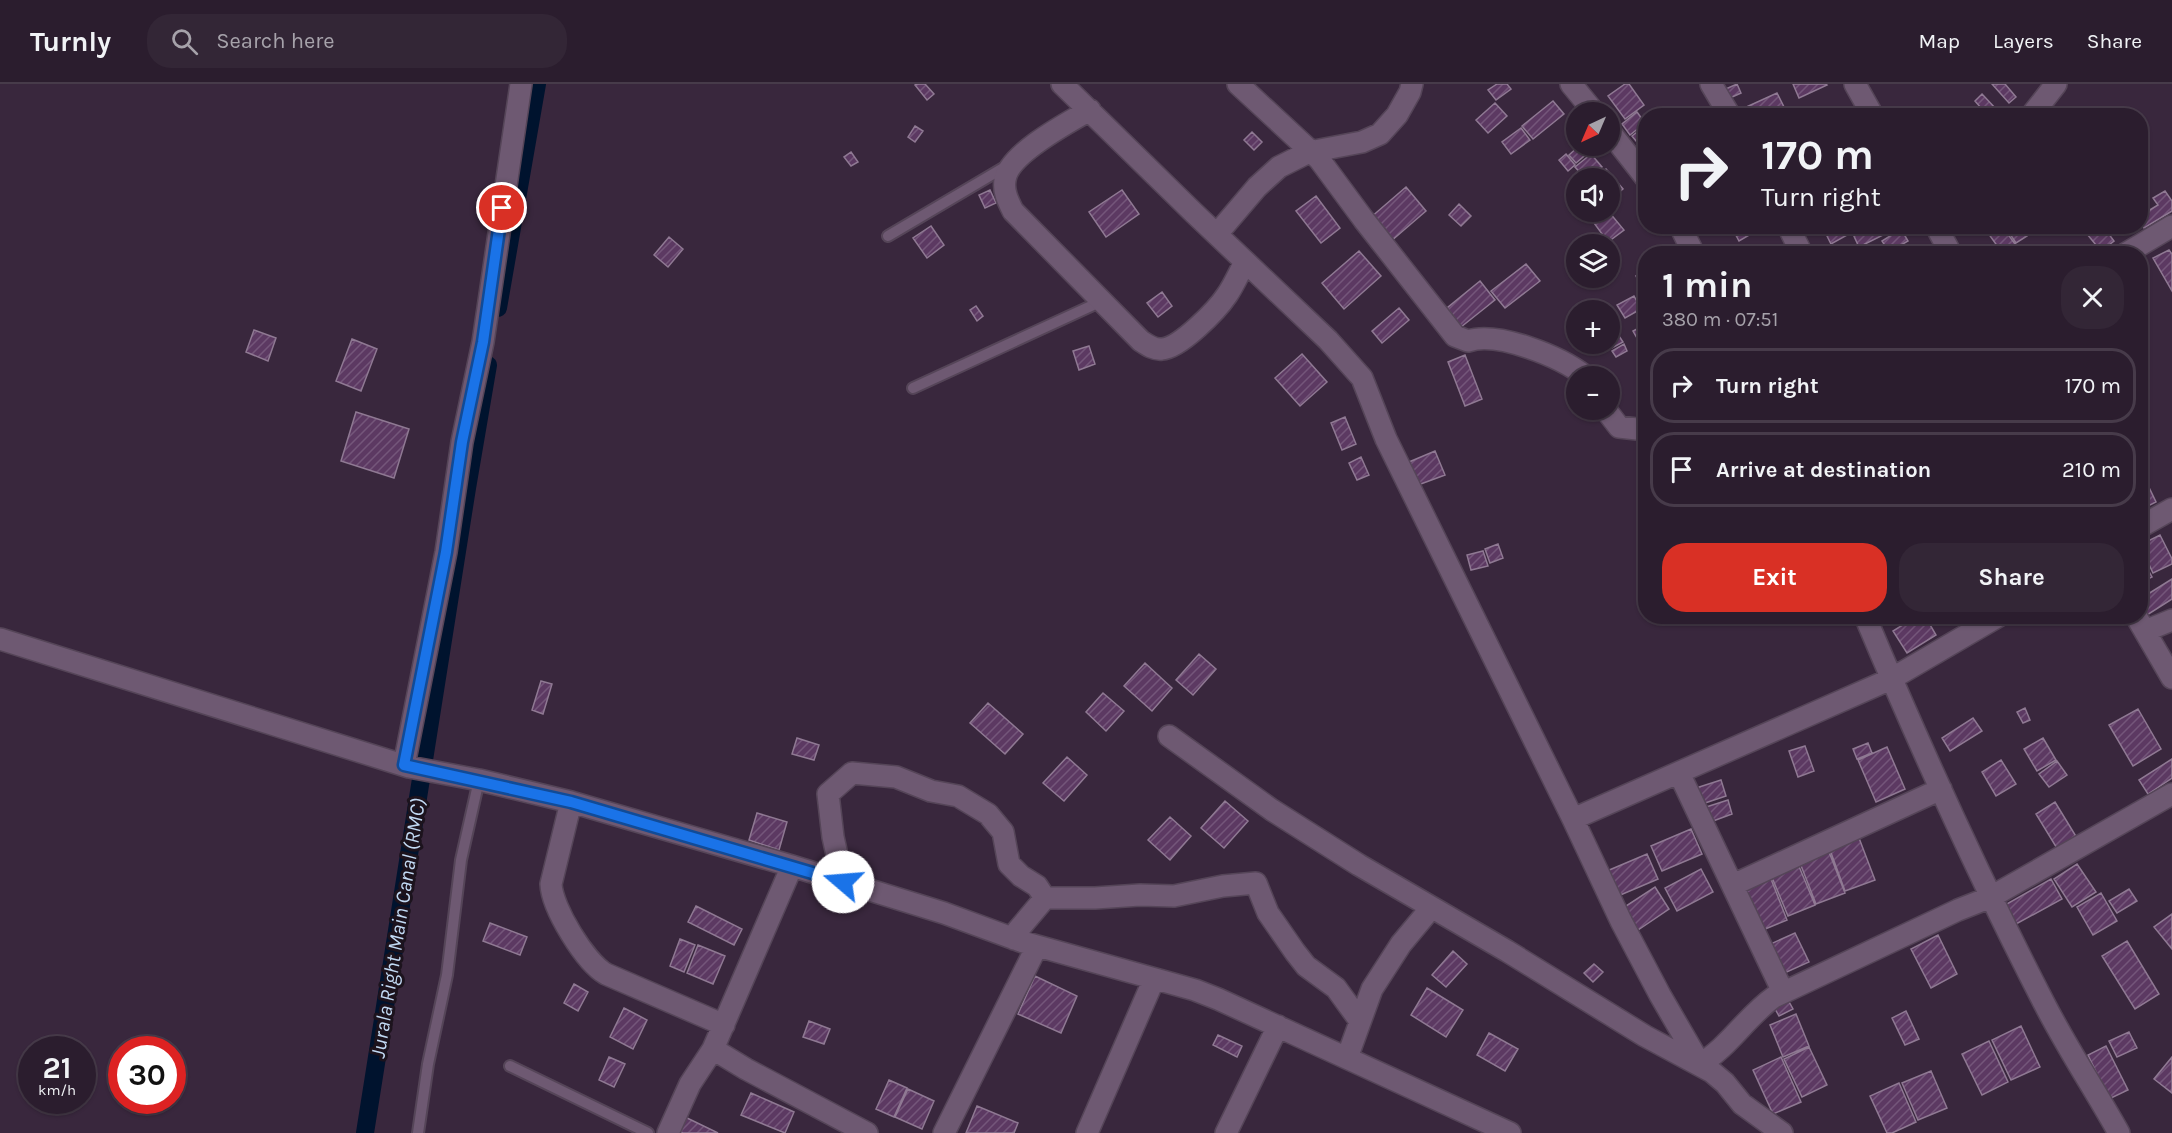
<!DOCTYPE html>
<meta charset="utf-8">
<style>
body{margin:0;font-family:Karla,sans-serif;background:#332636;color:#f1f3f6;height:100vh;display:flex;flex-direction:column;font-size:22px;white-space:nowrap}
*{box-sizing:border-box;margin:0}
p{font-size:20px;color:#a6a2aa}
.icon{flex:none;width:33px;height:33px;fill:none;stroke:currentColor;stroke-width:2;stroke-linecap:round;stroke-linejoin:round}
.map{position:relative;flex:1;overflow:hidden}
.sheet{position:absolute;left:1638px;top:162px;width:510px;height:378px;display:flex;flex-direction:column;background:#2b1d2e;border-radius:24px;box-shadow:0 2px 4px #0004,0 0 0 2px #473b4a}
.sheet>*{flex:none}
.guide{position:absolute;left:1638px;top:24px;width:510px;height:126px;border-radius:24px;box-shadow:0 2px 4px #0004,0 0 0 2px #473b4a;background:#2b1d2e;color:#f1f3f6;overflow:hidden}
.needle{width:39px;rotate:224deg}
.buttons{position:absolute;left:1566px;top:18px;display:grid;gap:12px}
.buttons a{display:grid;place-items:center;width:54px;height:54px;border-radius:50%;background:#2b1d2e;box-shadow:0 2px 4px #0004,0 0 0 2px #473b4a;font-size:30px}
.speed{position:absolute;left:18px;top:952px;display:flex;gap:12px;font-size:30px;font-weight:700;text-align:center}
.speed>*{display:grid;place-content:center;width:78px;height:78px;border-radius:50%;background:#2b1d2e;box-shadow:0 2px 4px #0004,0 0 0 2px #473b4a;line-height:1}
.speed small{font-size:15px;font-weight:400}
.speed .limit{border:9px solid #d22;background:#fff;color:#111}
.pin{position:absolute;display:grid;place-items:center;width:51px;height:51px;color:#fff;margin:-26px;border:3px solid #fff;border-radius:50%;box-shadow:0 2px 6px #0007}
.me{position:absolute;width:66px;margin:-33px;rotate:288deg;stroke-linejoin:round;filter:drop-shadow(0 0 4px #0008)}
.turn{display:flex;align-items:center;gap:21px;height:126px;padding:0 24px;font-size:27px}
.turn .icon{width:78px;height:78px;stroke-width:2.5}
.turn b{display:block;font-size:42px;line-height:51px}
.round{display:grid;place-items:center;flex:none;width:63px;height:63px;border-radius:24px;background:#332636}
.overview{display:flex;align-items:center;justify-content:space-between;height:102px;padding:0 24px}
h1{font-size:36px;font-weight:700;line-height:45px}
.button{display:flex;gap:12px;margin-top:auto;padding:12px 24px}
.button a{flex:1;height:69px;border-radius:24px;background:#d93025;color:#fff;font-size:24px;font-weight:700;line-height:69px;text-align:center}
.button a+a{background:#332636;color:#f1f3f6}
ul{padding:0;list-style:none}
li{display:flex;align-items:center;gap:18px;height:75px;margin:0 12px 9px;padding:0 12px;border:3px solid #473b4a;border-radius:24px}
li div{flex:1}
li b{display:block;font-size:22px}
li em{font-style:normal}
header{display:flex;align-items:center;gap:36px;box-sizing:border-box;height:84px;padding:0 30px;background:#2b1d2e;border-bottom:2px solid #473b4a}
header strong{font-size:28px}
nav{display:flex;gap:33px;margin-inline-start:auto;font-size:21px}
.search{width:420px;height:54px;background:#332636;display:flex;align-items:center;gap:15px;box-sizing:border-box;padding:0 21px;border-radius:24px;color:#a6a2aa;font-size:22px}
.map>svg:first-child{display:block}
</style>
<header>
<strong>Turnly</strong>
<div class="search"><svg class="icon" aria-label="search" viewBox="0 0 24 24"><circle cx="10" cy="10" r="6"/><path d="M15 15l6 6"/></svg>Search here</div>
<nav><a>Map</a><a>Layers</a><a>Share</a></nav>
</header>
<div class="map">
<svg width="2172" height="1049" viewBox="0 0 2172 1049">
<defs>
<pattern id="building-hatch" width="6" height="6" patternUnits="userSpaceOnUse" patternTransform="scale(1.5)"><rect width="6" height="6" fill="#5c3962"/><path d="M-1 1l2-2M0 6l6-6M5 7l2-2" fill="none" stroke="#74567a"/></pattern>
</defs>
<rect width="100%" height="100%" fill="#39273d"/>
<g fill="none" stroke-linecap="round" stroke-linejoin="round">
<path stroke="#00132e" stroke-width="18" d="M498 224 537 0
M365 1049 467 404 488 281"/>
</g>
<path fill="url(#building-hatch)" stroke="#8f7993" stroke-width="1.5" d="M917 0H925L934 10 927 16 915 1Z
M1497 0H1507L1511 5 1496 16 1488 6Z
M1625 0H1629L1644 21 1625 35 1608 12Z
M1737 0 1741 9 1723 17 1719 8Z
M1793 0H1826L1827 1 1799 14Z
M1992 0H2005L2016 13 2009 19Z
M1777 9 1784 23 1765 32 1731 30Z
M1982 10 1996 25 1988 32 1975 17Z
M1553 17 1564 30 1533 55 1522 42Z
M1495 19 1507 32 1488 49 1476 36Z
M1637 28 1645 39 1630 51 1622 40Z
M1646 41V59L1641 63 1632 52Z
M915 42 923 47 915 58 908 53Z
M1521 44 1530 56 1511 70 1502 58Z
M1252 48 1262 58 1254 66 1244 56Z
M1579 62H1583L1589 68 1576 79 1569 71Z
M851 68 858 78 851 82 844 73Z
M1566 70 1575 81 1568 87 1559 76Z
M1591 70 1602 83 1589 94H1585L1575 83Z
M1606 85 1623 105 1610 116V94H1595Z
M1406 103 1426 127 1390 158 1370 134Z
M990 106 996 119 985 124 979 111Z
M1122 106 1139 130 1106 153 1089 128Z
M2165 107 2172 117V127L2144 144 2140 137V132L2158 121 2153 114Z
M1316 112 1340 144 1321 159 1296 127Z
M1459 120 1471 132 1461 142 1449 131Z
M1600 128H1609L1624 146 1608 158 1591 135Z
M931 142 944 161 927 174 913 154Z
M1731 142H1762L1763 143 1739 157Z
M1830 142H1845L1849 150 1831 160 1824 146Z
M1868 142H1901L1859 163 1853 150Z
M1983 142H2002L2015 160 2003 170Z
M2008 142H2021L2027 152 2016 159 2006 144Z
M2096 142H2103L2114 157 2101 167 2087 150Z
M1901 145 1908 157 1889 168 1882 157Z
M669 153 683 165 668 183 654 171Z
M2169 166 2172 170V207L2153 174Z
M1359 167 1381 192 1344 225 1322 199Z
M1526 180 1540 197 1505 224 1491 207Z
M1646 188V204L1642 205 1636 192Z
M1480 197 1495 216 1461 243 1447 224Z
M1162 208 1172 222 1158 233 1147 219Z
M1634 212 1641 225 1625 234 1617 221Z
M976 222 983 232 977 237 970 226Z
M1399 224 1409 236 1382 259 1372 247Z
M1646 240V258L1641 261 1633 247Z
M254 246 276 254 268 277 246 268Z
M1619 252 1623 258 1612 264 1610 257Z
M352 255 377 265 361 307 336 297Z
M1624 260 1627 267 1616 273 1612 267Z
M1089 262 1095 280 1079 286 1073 267Z
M1302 270 1327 298 1300 322 1275 294Z
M1465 271 1482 315 1465 322 1448 278Z
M356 328 409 345 394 394 341 377Z
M1345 333 1356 360 1342 366 1331 339Z
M2140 347 2149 365 2140 369Z
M1435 367 1445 391 1418 401 1409 378Z
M1361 373 1369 391 1357 396 1349 379Z
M2144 393 2156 418 2140 426V394Z
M2160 451 2172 475V480L2153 489 2140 461Z
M1498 460 1503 474 1490 479 1485 465Z
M1483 467 1488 482 1471 486 1467 471Z
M2140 471 2152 493 2140 499Z
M2172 495V515L2147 531 2140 521V515Z
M1917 532H1925L1936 551 1907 569 1893 547Z
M1199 570 1216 585 1193 611 1176 596Z
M1145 579 1172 604 1152 627 1124 602Z
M541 597 552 600 543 630 532 626Z
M1103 609 1124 627 1106 647 1086 628Z
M988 619 1023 650 1005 670 970 639Z
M2025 624 2030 636 2023 639 2017 628Z
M2138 625 2161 665 2133 682 2109 641Z
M1973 634 1982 647 1950 667 1942 654Z
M797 654 819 661 814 676 792 670Z
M2043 654 2056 676 2037 687 2024 665Z
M1868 659 1872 669 1857 675 1853 665Z
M1805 662 1814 687 1798 693 1789 667Z
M1887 663 1905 705 1876 718 1858 676Z
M1067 673 1087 691 1064 717 1043 699Z
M2172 675V694L2148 710 2139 696Z
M2001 676 2016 700 1996 712 1982 688Z
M2057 677 2067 691 2049 703 2039 690Z
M1721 696 1726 712 1699 721 1693 705Z
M1728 716 1732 730 1705 740 1700 725Z
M1225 717 1248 737 1224 764 1201 744Z
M2055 718 2077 754 2058 766 2036 730Z
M757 729 787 738 779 766 749 756Z
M1170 733 1191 752 1170 776 1148 756Z
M1691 745 1702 770 1662 787 1651 762Z
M1859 754 1875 796 1845 807 1830 766Z
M1829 768 1845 809 1816 820 1800 779Z
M1647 770 1658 795 1618 812 1607 787Z
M1798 780 1815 821 1788 832 1771 791Z
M2077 780 2096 808 2072 823 2054 795Z
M1701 785 1713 808 1677 827 1665 804Z
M1771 795 1787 836 1758 848 1741 807Z
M2051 795 2062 815 2016 840 2005 821Z
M1655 803 1669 825 1638 846 1623 824Z
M2129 805 2137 817 2117 829 2109 817Z
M2101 809 2117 837 2093 851 2077 823Z
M696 822 742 845 734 861 688 838Z
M2172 830V865L2154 843Z
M490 839 527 853 520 871 483 857Z
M1795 849 1809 878 1780 891 1766 862Z
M1938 851 1957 890 1931 904 1911 865Z
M680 855 695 861 684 888 670 882Z
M2127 857 2159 910 2135 925 2102 872Z
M698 861 725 872 713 900 687 889Z
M1453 867 1467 880 1446 903 1432 891Z
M1594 880 1603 888 1593 898 1584 889Z
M1035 892 1077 912 1061 949 1018 930Z
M574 900 588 908 578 927 564 919Z
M1427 904 1463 926 1446 953 1411 931Z
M1788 916 1793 925 1779 932 1774 923Z
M624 924 647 936 633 965 610 953Z
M1906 927 1919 955 1905 961 1892 934Z
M1796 930 1809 962 1783 973 1770 941Z
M809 937 830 945 824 960 803 953Z
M2021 942 2040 983 2011 996 1992 956Z
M2129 948 2137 964 2117 973 2109 957Z
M1489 949 1518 965 1505 987 1477 971Z
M1218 951 1242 962 1237 973 1213 961Z
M1989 957 2008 998 1982 1011 1962 970Z
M2106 962 2128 1006 2109 1015 2088 971Z
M1809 963 1827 1001 1802 1013 1784 975Z
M609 973 625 980 614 1003 599 996Z
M1781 973 1801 1018 1773 1030 1753 986Z
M2172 973V1009L2154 995Z
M1931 987 1947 1024 1918 1036 1902 999Z
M889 996 907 1004 894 1033 876 1025Z
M1899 999 1916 1038 1892 1049H1887L1870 1012Z
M908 1005 934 1017 922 1045 895 1033Z
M751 1009 794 1028 785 1049 741 1031Z
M977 1022 1018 1039 1014 1049H966Z
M685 1033 718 1049H683L679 1047Z"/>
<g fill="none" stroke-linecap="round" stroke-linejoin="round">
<defs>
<path id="lane" d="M888 152 1010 80
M913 304 1102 217
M510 982 648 1049
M418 1049 428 980 447 891 461 776 479 696"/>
<path id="street" d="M1062 0 1194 129 1328 256 1362 294 1386 355 1573 735 1621 837 1660 911 1700 980C1729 963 1746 933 1774 913L1958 826 1991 813 2172 710
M1238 0 1319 75 1364 136 1455 252 1468 257C1498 247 1561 273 1585 292
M1571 0 1594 28
M1711 0 1730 32
M1855 0 1873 32
M1090 26C1069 38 1008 70 1005 96 1003 107 1008 117 1013 127L1141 257C1147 261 1154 266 1162 265 1180 264 1217 226 1227 211 1234 201 1239 189 1245 178
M2031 32 2056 0
M1610 48 1646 94
M1680 142 1694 170
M1788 142 1802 170
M1936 142 1951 170
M1217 150 1257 103 1279 83 1309 68 1362 58 1380 50 1397 31 1410 8 1412 0
M2125 170 2172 142
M1606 326 1619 343 1646 346
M2140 443 2172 425
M1865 532C1920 663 1979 793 2044 919 2067 964 2095 1006 2119 1049
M2136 532 2172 594
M2145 547 2172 536
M0 555 409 683 479 696 571 718 792 782 944 829 1023 858 1195 906 1218 915 1510 1049
M1169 652 1272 726 1359 781 1507 867 1645 952 1712 988 1725 999 1742 1020 1782 1049
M404 681 446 468 462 358 483 258 521 0
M1679 689 1783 908
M571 718 551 800C552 824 585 878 606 890L724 941
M1573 735 1891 595 1999 532
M843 798 833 753 828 710 852 689 896 693 931 707 958 712 988 730 1003 748 1009 780 1021 792 1037 802 1045 814
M1733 801 1941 705
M1014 855 1018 846 1045 814H1095L1140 811 1174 812 1223 802 1256 799 1268 829 1295 868 1306 882 1336 904 1360 937
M713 965 746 985 867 1049
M1347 974 1372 905 1401 860 1431 824
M668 1049 690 1000 713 965 792 782
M944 1049 1037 862
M1087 1049 1154 895
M1226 1049 1278 942"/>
</defs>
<use href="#lane" stroke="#554558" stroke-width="14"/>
<use href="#street" stroke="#554558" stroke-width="24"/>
<use href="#lane" stroke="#6e5972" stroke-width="10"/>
<use href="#street" stroke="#6e5972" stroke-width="21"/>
</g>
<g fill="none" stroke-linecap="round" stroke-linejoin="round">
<defs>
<path id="route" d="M502 124 483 258 462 358 446 468 404 681 571 718 843 798"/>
</defs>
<use href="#route" stroke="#114b97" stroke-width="15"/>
<use href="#route" stroke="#1a73e8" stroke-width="10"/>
</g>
<g text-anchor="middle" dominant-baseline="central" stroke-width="6" stroke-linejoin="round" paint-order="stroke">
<g font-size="21" font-style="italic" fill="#c2daf4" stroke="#1c131d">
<text transform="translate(398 844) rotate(-81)">Jurala Right Main Canal (RMC)</text>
</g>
</g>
</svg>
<div class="buttons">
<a><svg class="needle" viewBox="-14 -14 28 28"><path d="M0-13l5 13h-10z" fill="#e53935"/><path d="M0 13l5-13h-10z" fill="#a6a2aa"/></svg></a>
<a><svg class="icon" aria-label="sound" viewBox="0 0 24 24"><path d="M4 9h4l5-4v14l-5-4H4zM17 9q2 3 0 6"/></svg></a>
<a><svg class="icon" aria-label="layers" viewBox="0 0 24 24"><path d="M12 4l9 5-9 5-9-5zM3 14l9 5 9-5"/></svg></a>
<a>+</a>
<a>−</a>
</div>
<div class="speed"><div>21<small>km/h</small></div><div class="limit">30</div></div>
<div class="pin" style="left:502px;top:124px;background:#d93025"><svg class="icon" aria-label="arrive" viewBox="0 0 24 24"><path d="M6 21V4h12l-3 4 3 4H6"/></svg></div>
<svg class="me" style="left:843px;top:798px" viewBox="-20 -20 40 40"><circle r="19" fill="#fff"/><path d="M0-13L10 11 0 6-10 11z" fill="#1a73e8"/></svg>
<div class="guide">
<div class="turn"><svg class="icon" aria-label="right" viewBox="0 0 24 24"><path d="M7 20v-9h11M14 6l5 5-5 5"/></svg><div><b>170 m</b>Turn right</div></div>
</div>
<section class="sheet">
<div class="overview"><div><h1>1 min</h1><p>380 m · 07:51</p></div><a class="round"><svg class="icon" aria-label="close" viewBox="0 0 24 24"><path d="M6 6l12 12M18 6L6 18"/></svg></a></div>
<ul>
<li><svg class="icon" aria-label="right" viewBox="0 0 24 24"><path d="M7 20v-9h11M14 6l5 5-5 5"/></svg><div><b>Turn right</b></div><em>170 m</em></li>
<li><svg class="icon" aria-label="arrive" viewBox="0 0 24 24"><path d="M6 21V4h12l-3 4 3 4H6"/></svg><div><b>Arrive at destination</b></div><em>210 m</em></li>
</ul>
<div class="button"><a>Exit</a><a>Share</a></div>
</section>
</div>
